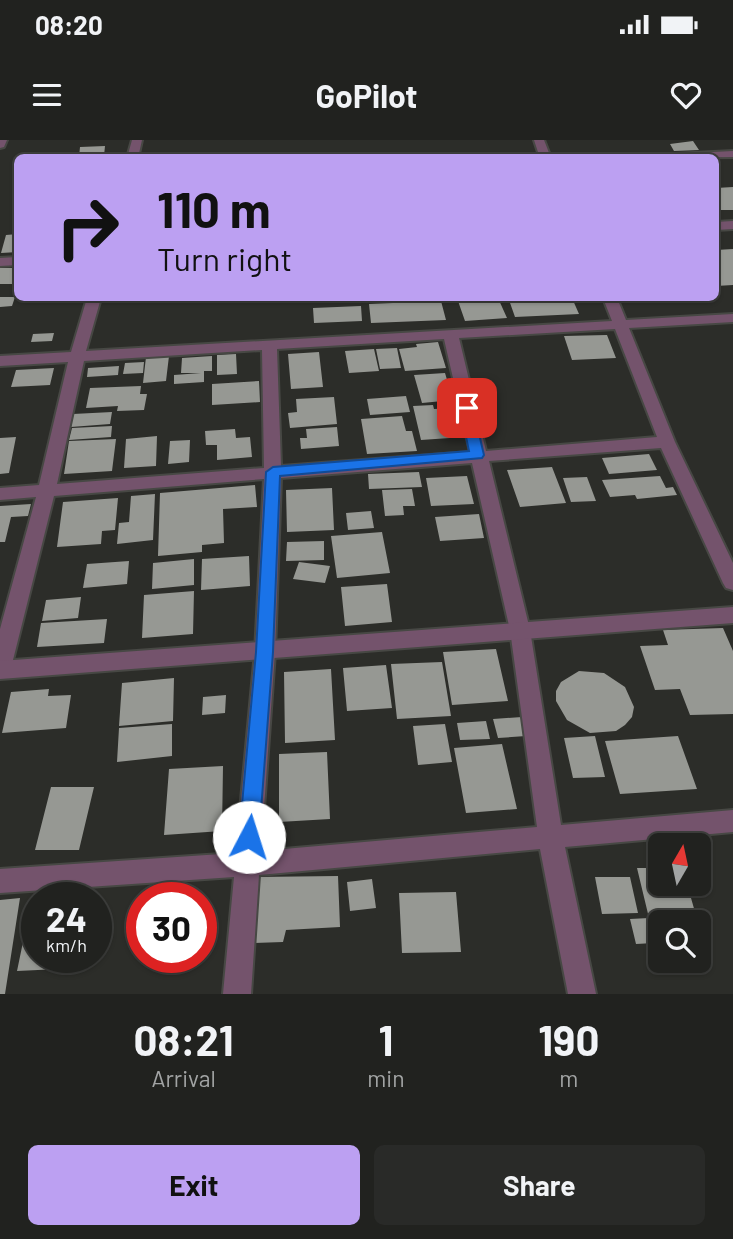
<!DOCTYPE html>
<style>
body{margin:0;font-family:Barlow,sans-serif;background:#292a28;color:#f1f3f6;height:100vh;display:flex;flex-direction:column;font-size:26px;white-space:nowrap}
*{box-sizing:border-box;margin:0}
p{font-size:23px;color:#a2a4a4}
.icon{flex:none;width:38px;height:38px;fill:none;stroke:currentColor;stroke-width:2;stroke-linecap:round;stroke-linejoin:round}
.map{position:relative;height:854px;overflow:hidden}
.sheet{display:flex;flex-direction:column;background:#21221f;flex:1}
.sheet>*{flex:none}
.top-card{position:absolute;left:14px;top:14px;width:705px;height:147px;border-radius:10px;box-shadow:0 2px 5px #0004,0 0 0 2px #3e3f3d;background:#bca0f2;color:#111;overflow:hidden}
.needle{width:46px;rotate:9deg}
.fabs{position:absolute;left:648px;top:693px;display:grid;gap:14px}
.fabs a{display:grid;place-items:center;width:63px;height:63px;border-radius:10px;background:#21221f;box-shadow:0 2px 5px #0004,0 0 0 2px #3e3f3d;font-size:35px}
.speed{position:absolute;left:21px;top:742px;display:flex;gap:14px;font-size:35px;font-weight:700;text-align:center}
.speed>*{display:grid;place-content:center;width:91px;height:91px;border-radius:50%;background:#21221f;box-shadow:0 2px 5px #0004,0 0 0 2px #3e3f3d;line-height:1}
.speed small{font-size:18px;font-weight:400}
.speed .limit{border:10px solid #d22;background:#fff;color:#111}
.pin{position:absolute;display:grid;place-items:center;width:60px;height:60px;color:#fff;margin:-30px;border-radius:14px;box-shadow:0 4px 10px #0006}
.me{position:absolute;width:77px;margin:-38px;rotate:5deg;stroke-linejoin:round;filter:drop-shadow(0 0 5px #0008)}
.turn{display:flex;align-items:center;gap:24px;height:147px;padding:0 28px;font-size:32px}
.turn .icon{width:91px;height:91px;stroke-width:2.5}
.turn b{display:block;font-size:49px;line-height:60px}
.eta{display:flex;justify-content:space-evenly;align-items:center;height:119px;text-align:center}
.eta b{font-size:42px;font-weight:700;line-height:49px}
.button{display:flex;gap:14px;margin-top:auto;padding:14px 28px}
.button a{flex:1;height:80px;border-radius:10px;background:#bca0f2;color:#111;font-size:28px;font-weight:700;line-height:80px;text-align:center}
.button a+a{background:#292a28;color:#f1f3f6}
.status{display:flex;justify-content:space-between;align-items:center;height:49px;padding:0 35px;background:#21221f;direction:ltr}
.status svg{height:19px;fill:currentColor}
header{display:flex;justify-content:space-between;align-items:center;height:91px;padding:0 28px;background:#21221f;font-size:32px;font-weight:700}
.map>svg:first-child{display:block}
</style>
<div class="status"><b>08:20</b><svg viewBox="0 0 49 12"><path d="M0 12V9h3v3zM5 12V6h3v6zM10 12V3h3v9zM15 12V0h3v12zM26 1h20v11H26zM47 4h2v5h-2z"/></svg></div>
<header><svg class="icon" aria-label="menu" viewBox="0 0 24 24"><path d="M4 6h16M4 12h16M4 18h16"/></svg>GoPilot<svg class="icon" aria-label="heart" viewBox="0 0 24 24"><path d="M12 20l-8-8c-3-5 5-10 8-4 3-6 11-1 8 4z"/></svg></header>
<div class="map">
<svg width="733" height="854" viewBox="0 0 733 854">
<rect width="100%" height="100%" fill="#2c2d29"/>
<path fill="#969893" d="M693 1 699 10 674 11 670 4Z
M105 6 104 16 79 17 80 7Z
M733 47V70H719L716 64V48Z
M18 94V112L1 113 6 95Z
M733 109V145L716 146V110Z
M0 128H18L16 144H0Z
M0 157H15L12 166 0 167Z
M498 158 507 178 465 181 458 161Z
M572 158 579 174 515 177 509 160Z
M441 161 446 180 371 183 369 164Z
M361 166 362 181 314 183 313 168Z
M54 193 52 201 31 202 33 194Z
M607 195 616 218 572 220 564 196Z
M438 202 446 228 405 231 399 209 417 207 416 204Z
M397 208 401 228 380 229 376 209Z
M374 209 379 231 349 233 345 211Z
M319 212 323 247 291 249 288 214Z
M236 214 237 234 217 235V215Z
M169 216 166 241 143 243 146 217Z
M212 216V231H204V242L174 244V235L201 233H181L182 218Z
M144 222 143 233 123 234 125 223Z
M119 226 118 235 87 237 88 228Z
M54 228 50 245 11 247 16 230Z
M445 233 453 260 422 263 414 235Z
M259 241 260 262 212 265V244Z
M141 246 140 254H147L144 270 117 271 118 266 86 268 90 248Z
M406 256 410 272 370 275 367 259Z
M334 257 337 284 290 288 288 273 297 272 296 259Z
M433 265 434 269 455 268 464 297 421 300 413 266Z
M112 272 110 284 71 287 73 274Z
M402 276 406 291H412L417 311 367 314 361 279Z
M112 286 111 297 69 300 72 288Z
M337 287 339 306 301 309 300 298H307L306 289Z
M235 289 236 298 250 297 252 317 217 320V305H206L205 291Z
M157 296 156 326 124 328 126 299Z
M16 297 9 333 0 334V298Z
M116 299 112 331 64 334 69 301Z
M190 300 189 322 168 324 170 301Z
M649 314 657 330 609 334 602 318Z
M552 327 566 363 520 367 507 330Z
M419 332 422 347 369 349 368 334Z
M467 336 474 364 431 366 426 338Z
M660 336 666 348 673 347 677 355 637 359 635 355 610 357 602 340Z
M587 337 596 361 571 362 563 338Z
M255 345 257 367 223 369 224 403 202 405V412L158 416 160 353Z
M332 348 334 390 287 392 286 350Z
M412 349 415 366H403L404 375 385 376 382 350Z
M155 354 153 400 117 404 119 383 129 382 131 356Z
M118 358 115 390 102 391 101 404 57 407 63 362Z
M31 364 28 376 11 377 5 402H0V366Z
M371 371 374 388 348 390 346 373Z
M479 374 484 398 440 401 435 377Z
M382 392 390 433 337 438 331 396Z
M324 401V420L286 421 287 402Z
M249 416 250 446 201 450 202 419Z
M194 419V445L152 449 153 423Z
M129 421 127 444 83 448 87 424Z
M299 422 330 426 325 443 293 439Z
M387 444 392 482 345 486 341 447Z
M194 451 193 494 142 498 144 455Z
M81 457 78 478 42 481 46 460Z
M107 479 104 503 37 507 41 483Z
M723 488 733 511V574L690 575 680 549 655 550 640 506 668 505 663 490Z
M496 509 508 561 452 565 443 512Z
M442 522 451 576 397 579 391 524Z
M386 525 392 568 347 571 343 528Z
M331 529 335 600 285 603 284 532Z
M579 531 604 533 625 547 634 567 632 577 625 585 616 591 590 593 567 580 556 561V551L561 542Z
M174 538 173 581 119 586 122 543Z
M49 549 48 556 71 555 66 588 2 593 11 552Z
M226 555 225 573 202 575 203 557Z
M522 577 526 596 498 598 493 579Z
M486 581 490 599 460 600 457 583Z
M172 584V616L117 622 119 588Z
M445 584 452 622 418 625 413 586Z
M595 596 605 637 573 638 564 598Z
M678 596 697 649 620 654 605 601Z
M502 604 517 669 466 673 454 608Z
M327 612 330 679 279 682V614Z
M223 626 222 691 164 695 169 629Z
M51 647H94L79 710H35Z
M637 728H660V744H687L697 779 687 782H660V821L654 803 636 804 630 779 649 778Z
M338 736 340 787 286 790 283 802 254 803 256 737Z
M595 737H630L638 773 602 774Z
M372 739 376 768 350 771 347 742Z
M456 752 461 812 402 813 399 753Z
M20 758 5 854H0V760Z
M37 772V817H61L59 829 17 831 29 773Z"/>
<g fill="none" stroke-linecap="round" stroke-linejoin="round">
<defs>
<path id="minor" d="M0 0H7L4 7 0 8Z
M132 0H142L138 18H127Z
M534 0H544L551 18H540Z
M733 11V17L651 18 656 15Z
M733 81V89L716 90V82Z
M18 117V125L0 126V118Z
M87 158H101L86 211 612 181 603 158H617L626 180 733 174V182L629 188 675 302 733 423V450L726 448 723 443 661 308 489 321 530 490 561 685 733 670V692L565 707 596 854H568L540 709 259 735 251 854H223L234 737 0 753V729L236 713 255 512 264 339 54 356 11 528 8 534 0 537V489L36 357 0 360V348L39 345 68 222 0 226V216L71 212ZM615 189 657 297 486 311 459 198ZM444 199 470 312 281 326 277 209ZM262 210 264 328 57 344 84 221ZM472 323 510 490 537 687 261 711 275 512 281 338Z"/>
<path id="tertiary" d="M733 467V483L0 539V521Z"/>
</defs>
<use href="#minor" stroke="#474844" stroke-width="4"/>
<use href="#tertiary" stroke="#474844" stroke-width="4"/>
<use href="#minor" fill="#74536c" fill-rule="evenodd"/>
<use href="#tertiary" fill="#74536c" fill-rule="evenodd"/>
</g>
<path fill="#1a73e8" stroke="#114b97" stroke-width="2" d="M467 263 473 268 484 315 482 318 280 336 273 512 259 697 256 704 249 707 242 704 239 697 256 512 266 332 273 327 469 311 460 268Z"/>
</svg>
<div class="fabs">
<a><svg class="needle" viewBox="-14 -14 28 28"><path d="M0-13l5 13h-10z" fill="#e53935"/><path d="M0 13l5-13h-10z" fill="#a2a4a4"/></svg></a>
<a><svg class="icon" aria-label="search" viewBox="0 0 24 24"><circle cx="10" cy="10" r="6"/><path d="M15 15l6 6"/></svg></a>
</div>
<div class="speed"><div>24<small>km/h</small></div><div class="limit">30</div></div>
<div class="pin" style="left:467px;top:268px;background:#d93025"><svg class="icon" aria-label="arrive" viewBox="0 0 24 24"><path d="M6 21V4h12l-3 4 3 4H6"/></svg></div>
<svg class="me" style="left:249px;top:697px" viewBox="-20 -20 40 40"><circle r="19" fill="#fff"/><path d="M0-13L10 11 0 6-10 11z" fill="#1a73e8"/></svg>
<div class="top-card">
<div class="turn"><svg class="icon" aria-label="right" viewBox="0 0 24 24"><path d="M7 20v-9h11M14 6l5 5-5 5"/></svg><div><b>110 m</b>Turn right</div></div>
</div>
</div>
<section class="sheet">
<div class="eta">
<div><b>08:21</b><p>Arrival</p></div>
<div><b>1</b><p>min</p></div>
<div><b>190</b><p>m</p></div>
</div>
<div class="button"><a>Exit</a><a>Share</a></div>
</section>
